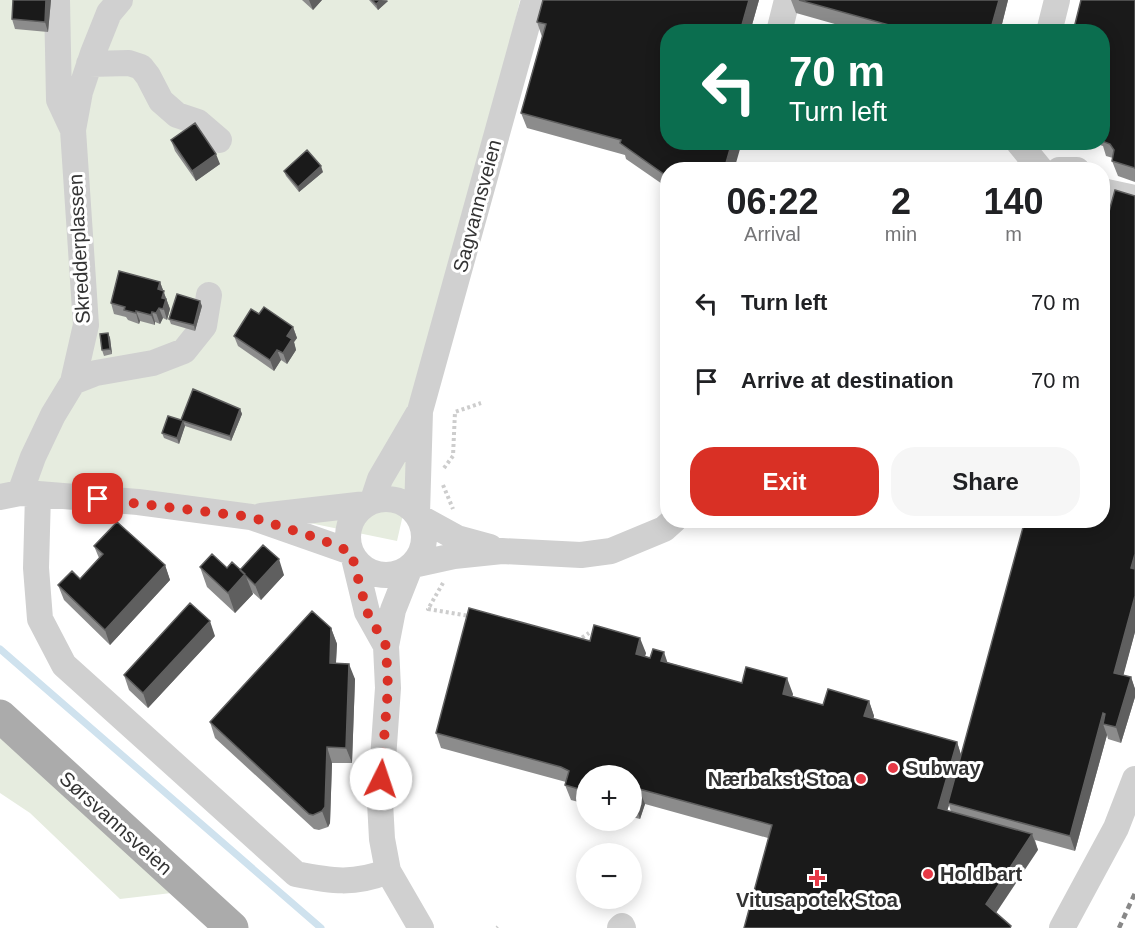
<!DOCTYPE html>
<meta charset="utf-8">
<style>
body{margin:0;font-family:Arial,sans-serif;background:#f6f6f6;color:#202124;height:100vh;display:flex;flex-direction:column;font-size:22px;white-space:nowrap}
*{box-sizing:border-box;margin:0}
p{font-size:20px;color:#757577}
.icon{flex:none;width:33px;height:33px;fill:none;stroke:currentColor;stroke-width:2;stroke-linecap:round;stroke-linejoin:round}
.map{position:relative;flex:1;overflow:hidden}
.side{position:absolute;left:660px;top:162px;width:450px;height:366px;display:flex;flex-direction:column;background:#fff;border-radius:24px;box-shadow:0 3px 15px #0003}
.side>*{flex:none}
.top-card{position:absolute;left:660px;top:24px;width:450px;height:126px;border-radius:24px;box-shadow:0 3px 15px #0003;background:#0b6e4f;color:#fff;overflow:hidden}
.buttons{position:absolute;left:576px;top:765px;display:grid;gap:12px}
.buttons a{display:grid;place-items:center;width:66px;height:66px;border-radius:50%;background:#fff;box-shadow:0 3px 15px #0003;font-size:30px}
.pin{position:absolute;display:grid;place-items:center;width:51px;height:51px;color:#fff;margin:-26px;border-radius:12px;box-shadow:0 3px 9px #0006}
.me{position:absolute;width:66px;margin:-33px;rotate:4deg;stroke-linejoin:round;filter:drop-shadow(0 0 4px #0008)}
.turn{display:flex;align-items:center;gap:21px;height:126px;padding:0 30px;font-size:27px}
.turn .icon{width:78px;height:78px;stroke-width:2.5}
.turn b{display:block;font-size:42px;line-height:51px}
.eta{display:flex;justify-content:space-evenly;align-items:center;height:102px;text-align:center}
.eta b{font-size:36px;font-weight:700;line-height:42px}
.cta{display:flex;gap:12px;margin-top:auto;padding:12px 30px}
.cta a{flex:1;height:69px;border-radius:24px;background:#d93025;color:#fff;font-size:24px;font-weight:700;line-height:69px;text-align:center}
.cta a+a{background:#f6f6f6;color:#202124}
ul{padding:0;list-style:none}
li{display:flex;align-items:center;gap:18px;height:78px;padding:0 30px}
li div{flex:1}
li b{display:block;font-size:22px}
li em{font-style:normal}
.map>svg:first-child{display:block}
</style>
<div class="map">
<svg width="1135" height="928" viewBox="0 0 1135 928">
<rect width="100%" height="100%" fill="#fff"/>
<path fill="#e6ecdf" d="M0 0H520L397 541 228 506 44 488 0 506Z
M0 724 180 892 120 899 30 813 0 793Z"/>
<g fill="none" stroke-linecap="round" stroke-linejoin="round">
<path stroke="#cfe2ee" stroke-width="7" d="M0 649 321 928"/>
<path stroke="#cdcdcd" stroke-width="4" stroke-dasharray="3 3" stroke-linecap="butt" d="M444 468 453 456 455 412 481 403
M443 485 453 509
M443 583 428 609 470 616
M577 641 589 633
M497 928 498 927"/>
<path stroke="#d0d0d0" stroke-width="26" d="M57 0 59 100 73 130
M779 32 787 0
M1049 32 1057 0
M89 64 129 63 141 67 148 76 161 101 177 115 198 122 219 140
M1019 143 1041 170
M1059 170H1077
M1102 191 1135 198
M73 382 96 373 153 363 184 351 204 326 209 295
M20 493 33 457 53 415 73 382 86 325 73 130 80 92 93 53 109 13 120 0
M38 494 36 568 40 619 64 665 296 874C331 881 354 885 388 871
M0 497 20 493 38 494 138 502 251 517 351 552
M348 537a38 38 0 1 1 76 0a38 38 0 1 1-76 0Z
M373 500 380 479 418 414
M417 514 420 411 534 0
M261 516 366 504
M419 517 457 538 490 547
M354 558 367 612 386 646
M413 565 454 556 502 551 581 555 611 551 664 529 674 520
M410 567 393 610 386 646 388 688 380 802 382 839 388 871 421 928
M620 928 622 926 623 928
M1062 928 1116 828 1135 779"/>
<path stroke="#ababab" stroke-width="33" d="M0 716 232 928"/>
<path stroke="#888" stroke-width="4.5" stroke-dasharray="6 4.5" stroke-linecap="butt" d="M1119 928 1135 893"/>
</g>
<path fill="#8c8c8c" fill-rule="evenodd" d="M51 0 48 32 15 29 12 19Z
M302 0H322L313 10Z
M369 0H387L388 1 378 10Z
M543 0H759L750 32H668V188L626 159 625 155 527 128 521 113 542 37 537 22Z
M791 0H1008L1000 32H863L796 13Z
M1135 0V182L1118 176 1112 161 1113 158 1106 156 1103 146 1090 142H1102V32Z
M171 140 220 164 196 181 175 151Z
M284 171 323 172 299 192 286 176Z
M1135 196V632L1123 675 1131 677 1135 689V697L1121 743 1108 739 1107 735 1075 851 1035 840 1038 850 768 838 645 804 640 819 632 817V776H586V804L571 800 565 785 566 782 441 748 436 733 590 641 646 653 645 656 742 683 793 694 792 697 823 705 869 701 874 716 873 719 957 742 961 755ZM949 805 951 812 947 811Z
M160 282 170 309 167 320 163 318 160 324 155 322V325L140 321 139 324 128 320 126 317 114 314 111 303Z
M202 306 195 331 171 324 169 319Z
M259 314 293 327 297 338 294 342 296 350 287 364 281 360 274 371 238 346 234 336Z
M108 333 110 338 112 354 104 356 102 350Z
M240 409 242 414 231 441 185 426 179 444 164 438 162 433 181 420Z
M94 546 165 565 170 580 110 645 64 600 58 585 80 579 99 558Z
M200 567 227 568 284 575 261 600 252 592 253 594 235 613 207 587Z
M331 628 337 644 336 663 355 679 352 763H332L330 823 328 827 319 830 314 829 215 738 210 722Z
M215 636 148 708 129 690 124 675Z"/>
<path fill="#5f5f5f" d="M46 0H51L48 32 45 22Z
M309 0H322L313 10Z
M381 0 388 1 378 10 376 4Z
M749 0H759L750 32H740Z
M999 0H1008L1000 32H990Z
M732 142H742L734 170H724Z
M216 154 220 164 196 181 192 171Z
M321 166 323 172 299 192 298 187Z
M160 282 170 309 167 320 158 289Z
M200 301 202 306 195 331 194 325Z
M159 308 163 318 160 324 156 313Z
M136 311 140 321 139 324 136 313Z
M152 312 155 322V325L151 315Z
M293 327 297 338 294 342 296 350 287 364 283 353 287 336Z
M108 333 110 338 112 354 110 349Z
M277 350 281 360 274 371 270 360Z
M240 409 242 414 231 441 230 436Z
M183 421 185 426 179 444 177 438Z
M1135 554V578L1131 568Z
M279 559 284 575 261 600 255 585Z
M165 565 170 580 110 645 105 630Z
M245 574 253 594 235 613 228 593Z
M1135 596V632L1120 688 1114 673Z
M210 621 215 636 148 708 143 693Z
M331 628 337 644 335 678 330 663Z
M640 638 646 653 641 669 636 654Z
M664 652 669 667 661 661Z
M349 664 355 679 352 763 346 748Z
M1131 677 1135 689V697L1121 743 1116 727Z
M787 678 793 694 788 710 783 694Z
M869 701 874 716 870 732 864 716Z
M1103 713 1107 725 1103 724 1107 735 1075 851 1070 836Z
M957 742 962 758 948 803 949 805 943 824 938 808Z
M327 747 332 763 330 823 328 827 322 811Z
M639 789 645 804 640 819 635 804Z
M1032 834 1038 850 992 919 986 904Z"/>
<path fill="#1a1a1a" stroke="#5f5f5f" stroke-width="1.5" d="M13 0H46L45 22 12 19Z
M372 0H381L376 4Z
M543 0H749L740 32H668V142H732L724 170H668V177L620 143 621 140 521 113 546 24 537 22Z
M799 0H999L990 32H914Z
M1081 0H1135V168L1112 161 1114 150 1110 144 1102 141V32H1073Z
M195 123 216 154 192 171 171 140Z
M307 150 321 166 298 187 284 171Z
M1115 190 1135 196V554L1131 568 1135 569V596L1114 673 1131 677 1116 727 1103 724 1105 714 1103 713 1070 836 948 803 1025 520H1102V237Z
M119 271 160 282 158 289 164 291 162 298 166 299 163 309 159 308 156 313 152 312 151 315 136 311V313L124 310 125 307 111 303Z
M177 294 200 301 194 325 169 319Z
M264 307 293 327 287 336 292 339 283 353 277 350 270 360 234 336 251 309 259 314Z
M108 333 110 349 102 350 100 334Z
M193 389 240 409 230 436 183 421 177 438 162 433 168 416 181 420Z
M117 522 165 565 105 630 58 585 72 571 80 579 103 554 94 546Z
M263 545 279 559 255 585 240 570Z
M212 554 227 568 232 562 245 574 228 593 200 567Z
M190 603 210 621 143 693 124 675Z
M469 608 590 641 594 625 640 638 636 654 650 658 653 649 664 652 661 661 742 683 746 667 787 678 783 694 823 705 828 689 869 701 864 716 957 742 938 808 1032 834 986 904 1011 926 1010 928H744L772 825 639 789 635 804 632 803V776H586V791L565 785 569 771 561 767 436 733Z
M312 611 331 628 330 663 349 664 346 748 327 747 325 807 322 811 313 815 309 814 210 722Z"/>
<g fill="none" stroke-linecap="round" stroke-linejoin="round">
<path stroke="#d93025" stroke-width="10" stroke-dasharray="0 18" d="M98 499 251 517 317 538 351 552 367 612 386 646 388 688 381 779"/>
</g>
<g fill="#e63946" stroke="#fff" stroke-width="2">
<circle cx="893" cy="768" r="6"/>
<circle cx="861" cy="779" r="6"/>
<circle cx="928" cy="874" r="6"/>
<path d="M814 869h6v6h6v6h-6v6h-6v-6h-6v-6h6z"/>
</g>
<g text-anchor="middle" dominant-baseline="central" stroke-width="6" stroke-linejoin="round" paint-order="stroke">
<g font-size="20" fill="#333" stroke="#fff">
<text transform="translate(477 206) rotate(-75)">Sagvannsveien</text>
<text transform="translate(79 249) rotate(-93)">Skredderplassen</text>
<text transform="translate(116 823) rotate(42)">Sørsvannsveien</text>
</g>
<g font-size="20" font-weight="bold" fill="#333" stroke="#fff" text-anchor="start">
<text x="905" y="768">Subway</text>
<text x="849" y="779" text-anchor="end">Nærbakst Stoa</text>
<text x="940" y="874">Holdbart</text>
<text x="817" y="900" text-anchor="middle">Vitusapotek Stoa</text>
</g>
</g>
</svg>
<div class="buttons">
<a>+</a>
<a>−</a>
</div>
<div class="pin" style="left:98px;top:499px;background:#d93025"><svg class="icon" aria-label="arrive" viewBox="0 0 24 24"><path d="M6 21V4h12l-3 4 3 4H6"/></svg></div>
<svg class="me" style="left:381px;top:779px" viewBox="-20 -20 40 40"><circle r="19" fill="#fff"/><path d="M0-13L10 11 0 6-10 11z" fill="#d93025"/></svg>
<div class="top-card">
<div class="turn"><svg class="icon" aria-label="left" viewBox="0 0 24 24"><path d="M17 20v-9H6M10 6l-5 5 5 5"/></svg><div><b>70 m</b>Turn left</div></div>
</div>
<section class="side">
<div class="eta">
<div><b>06:22</b><p>Arrival</p></div>
<div><b>2</b><p>min</p></div>
<div><b>140</b><p>m</p></div>
</div>
<ul>
<li><svg class="icon" aria-label="left" viewBox="0 0 24 24"><path d="M17 20v-9H6M10 6l-5 5 5 5"/></svg><div><b>Turn left</b></div><em>70 m</em></li>
<li><svg class="icon" aria-label="arrive" viewBox="0 0 24 24"><path d="M6 21V4h12l-3 4 3 4H6"/></svg><div><b>Arrive at destination</b></div><em>70 m</em></li>
</ul>
<div class="cta"><a>Exit</a><a>Share</a></div>
</section>
</div>
